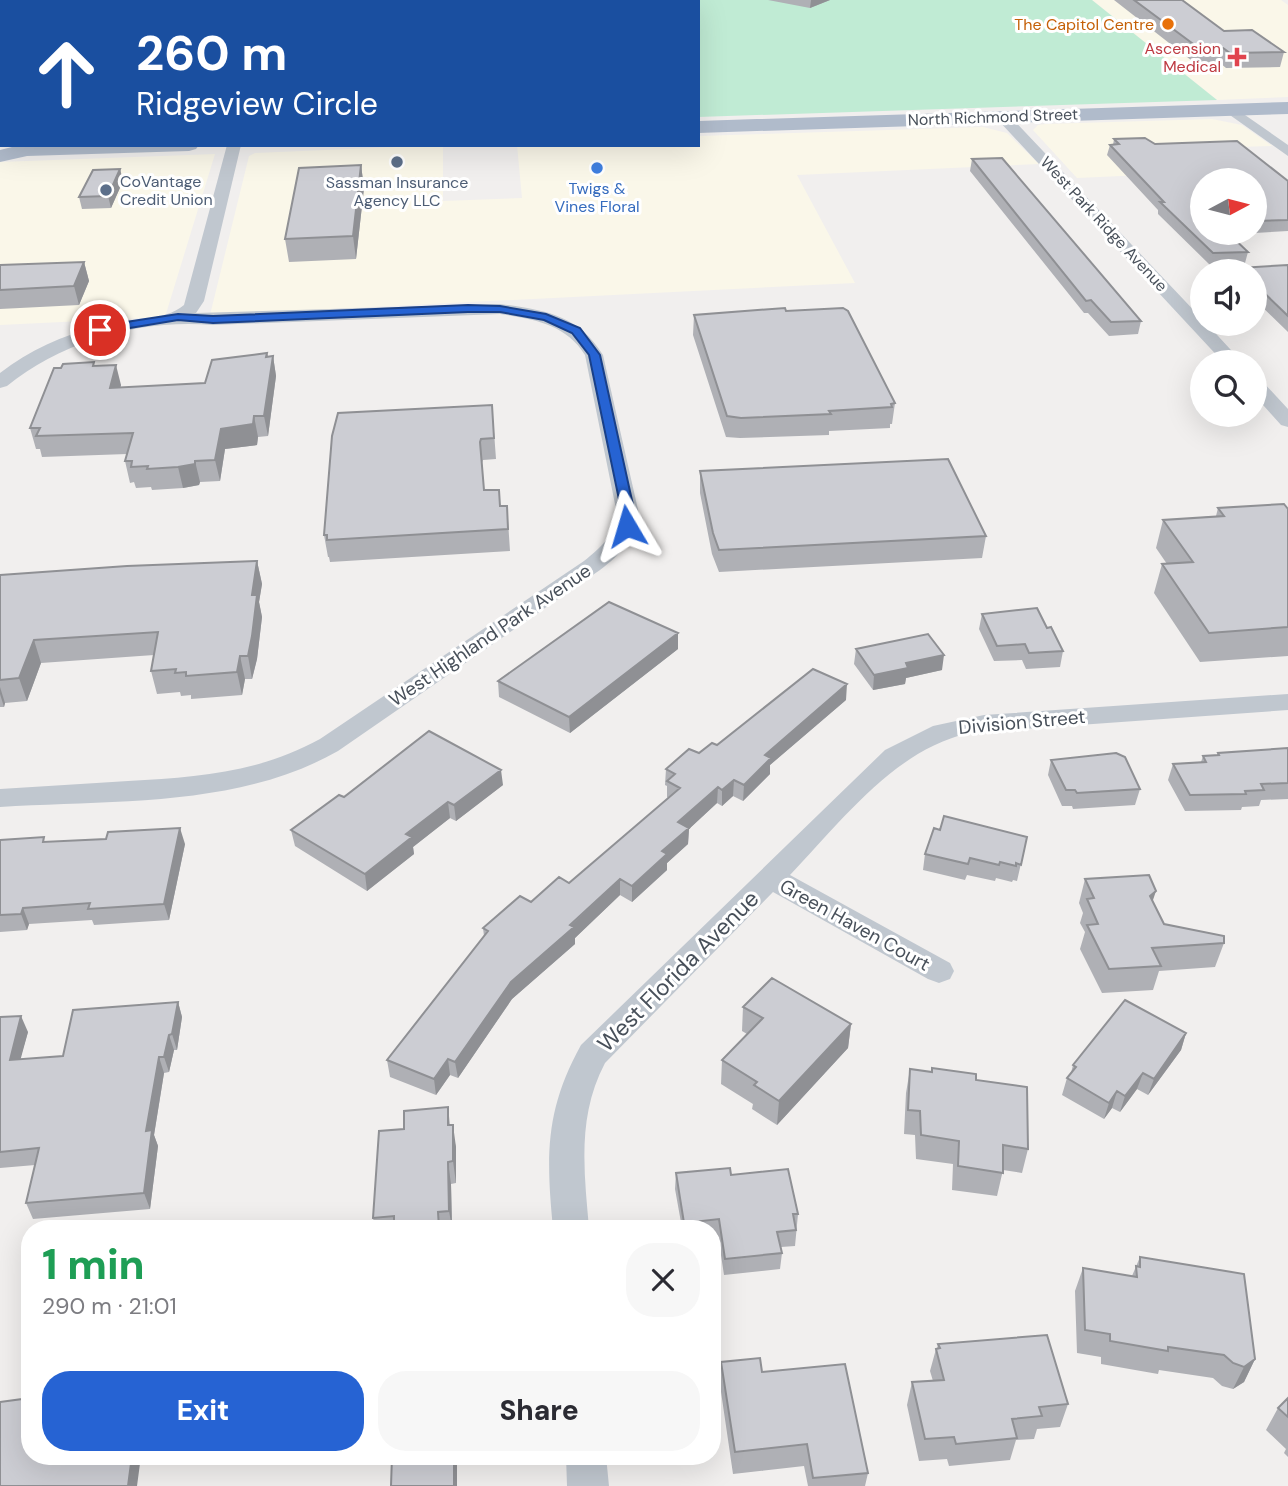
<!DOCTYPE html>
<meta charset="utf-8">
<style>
body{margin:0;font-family:"DM Sans",sans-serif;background:#f7f7f7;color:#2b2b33;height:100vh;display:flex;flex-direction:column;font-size:26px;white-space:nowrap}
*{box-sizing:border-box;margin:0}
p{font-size:23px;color:#7c7c81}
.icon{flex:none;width:38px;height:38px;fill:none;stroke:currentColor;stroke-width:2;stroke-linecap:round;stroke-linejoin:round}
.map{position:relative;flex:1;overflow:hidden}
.side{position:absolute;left:21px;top:1220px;width:700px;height:245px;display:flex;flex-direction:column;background:#fff;border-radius:28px;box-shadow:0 7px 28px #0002}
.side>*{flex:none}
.banner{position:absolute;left:0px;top:0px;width:700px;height:147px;box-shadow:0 7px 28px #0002;background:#1a4fa0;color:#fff;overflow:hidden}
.needle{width:46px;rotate:83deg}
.controls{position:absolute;left:1190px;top:168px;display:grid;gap:14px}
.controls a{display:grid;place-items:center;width:77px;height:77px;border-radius:50%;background:#fff;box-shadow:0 7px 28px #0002;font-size:35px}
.pin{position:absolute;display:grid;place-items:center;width:60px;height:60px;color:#fff;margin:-30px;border:4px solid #fff;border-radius:50%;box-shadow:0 2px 7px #0007}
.me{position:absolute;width:77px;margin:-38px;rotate:353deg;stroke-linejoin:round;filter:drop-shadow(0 0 5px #0008)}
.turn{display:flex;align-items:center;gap:24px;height:147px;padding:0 21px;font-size:32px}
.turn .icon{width:91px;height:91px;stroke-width:2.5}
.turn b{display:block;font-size:49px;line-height:60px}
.round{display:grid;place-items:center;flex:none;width:74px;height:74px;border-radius:28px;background:#f7f7f7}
.head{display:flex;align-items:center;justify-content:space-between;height:119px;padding:0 21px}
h1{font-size:42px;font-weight:800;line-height:52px;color:#1e9e55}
.primary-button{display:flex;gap:14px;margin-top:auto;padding:14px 21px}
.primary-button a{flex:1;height:80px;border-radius:28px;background:#2663d3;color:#fff;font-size:28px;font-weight:800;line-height:80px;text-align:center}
.primary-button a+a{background:#f7f7f7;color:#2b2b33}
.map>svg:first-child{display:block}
</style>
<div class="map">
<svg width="1288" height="1486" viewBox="0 0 1288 1486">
<rect width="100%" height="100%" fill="#f1efee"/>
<path fill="#faf7e9" d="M1092 0H1281L1288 5V97L1217 100Z
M1212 119 1242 125 1272 146 1165 149 1188 173 1077 178 1033 130 1038 125 1046 124Z
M983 127 1007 133 1039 164 797 175 855 283 210 315 249 156 255 153 443 145V201L522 198 517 145H698V136Z
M215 154 165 317 0 325V162Z"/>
<path fill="#c0ebd4" d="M427 0H1092L1217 100 698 117V2Z"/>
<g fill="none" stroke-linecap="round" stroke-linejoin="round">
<path fill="#c0c7cf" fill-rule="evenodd" d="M1232 106 1288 145V156L1227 113 1225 110Z
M1003 113 1008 114 1202 319V324H1207L1242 362H1223L998 120V114Z
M227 145H241L204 301 196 313 500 304C545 310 578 315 603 355L639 514C635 539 620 555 600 570L338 751C238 808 113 800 0 807V789C43 786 86 784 128 781 197 777 258 773 320 739L584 561C602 547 613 536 617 514L585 355C566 324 533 319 500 314L213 325C139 319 65 340 7 386L0 388V373C30 350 62 335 99 327 123 321 166 321 184 305Z
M1255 379 1262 381 1288 409V427L1281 425 1255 396Z
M1288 694V710L969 733C894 750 841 822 790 875L950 963 954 971 950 979 939 983 928 979 773 892 605 1063C577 1116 584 1171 589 1228H553C546 1156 545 1110 581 1045L885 750 933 726 984 715Z
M566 1456H606L609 1486H567Z"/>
<path fill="#b0bbcb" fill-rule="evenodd" d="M1288 102V114L698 133V121Z
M20 145H199L196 149 189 151 27 156 0 162V150Z"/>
</g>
<path fill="#afb0b5" d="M0 0H159L158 2H2V70L0 72Z
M170 0H190L189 2H173Z
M768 0H830L810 8Z
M1114 0H1182L1224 31 1284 52 1280 67 1226 68 1220 63 1196 64Z
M1114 139 1155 144 1288 181V231L1255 233V180L1202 233H1253L1229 234 1248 252 1245 263 1210 265 1158 214V210L1107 155 1110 145H1113Z
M972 159 1141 321 1138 334 1109 336 1088 313H1084L970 171Z
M361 165 364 188 356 259 289 262 285 239Z
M120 169 123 181 111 208 82 209 79 197Z
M84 262 89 281 79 305 0 309V265Z
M1288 265V332L1255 300V271H1237L1238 268Z
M786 311 895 403 892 424H890V428L829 431V435L740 438 726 437 693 335 694 315Z
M267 353 268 357 273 356 276 376 268 436 258 437 257 445 225 449 220 481 200 482 199 485 183 488 152 490 151 487 136 488 134 482 130 483 125 461 127 454 42 457 40 449H36L30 428 95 366 121 385 120 388 205 383Z
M492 405 496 459 483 460 482 463 484 490 500 506H507L510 551 330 562 329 557H328L324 535Z
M700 471 986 536 982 558 719 572 712 554 700 493Z
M1218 508 1288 509V656L1200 662 1154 593 1162 564H1167L1156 548 1163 520 1216 516Z
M257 561 262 584 259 602 262 617 257 659 252 679H245L242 695 191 699V695L181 696 180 692 157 694 151 671 154 655 41 663 27 701 5 703 4 707H0V575Z
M982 614 1047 628 1063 651 1060 667 1026 669 1022 660 994 661 979 629Z
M678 649 570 733 499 697 498 681Z
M856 649 942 670 906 678 905 684 873 690 854 664Z
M846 700 770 765V774L743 801 733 796 722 806 717 803 689 829 688 844 667 863V870L632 902 620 895 575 938V944L512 999 458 1078 450 1075 436 1095 390 1077 387 1060 484 936 483 928 569 883 668 798 667 797V786L665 785 666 769 717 745Z
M1288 748V799L1261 800 1259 806 1242 807 1241 810 1185 811 1168 780 1173 764 1201 762 1203 756 1217 755 1218 753Z
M1051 760 1140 789 1135 805 1073 809 1072 806H1062L1048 775Z
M503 785 456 821 450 818 413 847 414 854 367 891 295 846 291 830 344 797Z
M940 830 1027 837 1017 881 1013 880 1012 882 996 878 995 881 967 875 965 880 923 870 925 854Z
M0 840 46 842 185 844 169 920 94 925 92 920 29 924 27 930 0 932Z
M1085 879 1152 901 1164 924 1224 943 1215 967 1159 971 1153 990 1102 993 1080 949 1085 932 1080 923 1083 913 1079 903Z
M178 1002 182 1017 177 1050H174L169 1072 164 1073 154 1135 158 1146 150 1209 33 1219 26 1203 35 1165 0 1168V1017L28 1032 20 1059 63 1056Z
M743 1007 851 1024 848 1048 777 1125 752 1109 753 1104 721 1084 722 1060 747 1034 742 1031Z
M1186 1033 1181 1050 1148 1095 1137 1089 1120 1112 1112 1108 1104 1119 1062 1095 1067 1078 1071 1073 1073 1065Z
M932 1068 976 1080 1028 1149 1022 1173 1003 1170 997 1196 952 1190 953 1164 916 1159 915 1135 904 1134 906 1093 910 1069 931 1072Z
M448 1107 450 1125 456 1147V1183L451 1184 452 1228H375L373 1218 404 1129Z
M676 1173 731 1175 798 1214 795 1246 781 1247 782 1253 780 1269 724 1275 718 1235 712 1236V1228H682L675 1189Z
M1140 1257 1255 1359 1244 1382 1233 1389 1222 1386 1213 1378 1159 1370 1158 1374 1101 1364V1357L1077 1353 1075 1291 1083 1268 1132 1276Z
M938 1344 1068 1404 1060 1427 1037 1429 1034 1439 1016 1440 1010 1460 949 1466 947 1459 919 1461 907 1405 912 1382 933 1381 930 1371 936 1349H937Z
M721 1362 762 1372 868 1473 865 1486H808L804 1466 733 1474 720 1385Z
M1288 1398V1457L1284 1453 1286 1449 1266 1430 1278 1408Z"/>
<path fill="#8f9094" d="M257 0H310V2H248Z
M811 0H830L810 8Z
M2 28V70L0 72V31Z
M361 165 364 188 356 259 353 236Z
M120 169 123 181 111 208 108 196Z
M84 262 89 281 79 305 74 286Z
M267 353 270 373 273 356 276 376 268 436 264 416Z
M116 365 121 385 115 408 110 388Z
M254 416 258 437 257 445 225 449 220 481 215 460 221 429Z
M195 461 200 482 199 485 183 488 178 467Z
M257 561 262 584 259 602 262 617 257 659 252 679 248 656 252 595Z
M678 633V649L570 733 569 717Z
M34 640 41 663 27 701 19 678Z
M944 655 942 670 906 678 905 684 873 690 874 675 906 663Z
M240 656 245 679 242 695 237 672Z
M847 684 846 700 770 765V774L743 801 744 785 765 755Z
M0 687 5 703 4 707 0 694Z
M501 770 503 785 456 821 454 805Z
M734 780 733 796 722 806V790Z
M718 787 717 803 689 829 688 844 667 863V870L632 902V886L678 822Z
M448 802 450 818 413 847 414 854 367 891 365 874 406 834Z
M180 828 185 844 169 920 164 904Z
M620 879V895L575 938V944L512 999 458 1078 455 1062 511 982Z
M1156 891 1148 915 1150 896Z
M23 908 29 924 27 930 21 914Z
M178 1002 182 1017 177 1050 172 1034Z
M21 1016 28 1032 16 1076 10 1060Z
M851 1024 848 1048 777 1125 779 1101Z
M1186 1033 1181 1050 1148 1095 1154 1079Z
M169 1035 174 1050 169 1072 164 1057Z
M159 1057 164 1073 154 1135 158 1146 150 1209 144 1193 146 1131Z
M448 1059 450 1075 436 1095 434 1079Z
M1143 1073 1137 1089 1120 1112 1125 1096Z
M1117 1091 1112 1108 1104 1119 1109 1103Z
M453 1125 456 1147V1183L453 1161Z
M448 1162 451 1184 452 1228 449 1211Z
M1255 1359 1244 1382 1233 1389 1244 1367Z
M132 1456H141L137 1486H128Z
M454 1456H457V1486H454Z"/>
<path fill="#cccdd3" stroke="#8f9094" stroke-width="2" d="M0 0H24L23 2H2V28L0 31Z
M203 0H234L238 2H202Z
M306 0H413L412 2H306Z
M1134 0H1182L1224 31 1252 30 1284 52 1230 53 1223 48 1200 49Z
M1145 138 1155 144 1237 141 1288 181V220L1255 221V180H1202V233H1228L1248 252 1213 253 1160 202H1164L1110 145 1119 144 1114 139Z
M1002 158 1141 321 1111 322 1091 300 1086 301 972 159Z
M361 165 353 236 285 239 299 168Z
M120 169 108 196 79 197 93 170Z
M84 262 74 286 0 290V265Z
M1288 265V316L1255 284V271H1242L1238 268Z
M785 308 786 311 843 308 848 311 895 403 891 404 892 407 829 411 831 414 741 418 727 416 694 315Z
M267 353 266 357 273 356 264 416H254L253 424 221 429 215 460 195 461V464L178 467 147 469 148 466 131 467 132 461H125L133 433 36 436 40 428H30L54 368H61L63 364 94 362 93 366 116 365 110 388 205 383 212 360Z
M492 405 494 438 481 439 480 442 484 490H499L500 506H507L508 529 327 540V535H324L332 436 338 413Z
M948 459 986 536 719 550 713 533 700 471Z
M1284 504 1288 509V627L1209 633 1162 564 1193 562 1163 520 1224 516 1218 508Z
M257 561 252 595H257L252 636 248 656H240L237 672 186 676V672L175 673 176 669 151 671 158 632 34 640 19 678 0 680V575L127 566Z
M609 602 678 633 569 717 498 681Z
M1037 608 1047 628 1051 627 1063 651 1029 653 1025 644 997 646 982 614Z
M928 634 944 655 906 663 908 668 874 675 856 649Z
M813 669 847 684 765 755 771 758 744 785 734 780 722 790 718 787 678 822 689 828 662 851 667 854 632 886 620 879 570 925 574 927 511 982 455 1062 448 1059 434 1079 387 1060 488 931 483 928 520 896 531 902 559 877 569 883 680 788 667 781 675 774 666 769 689 749 699 753 712 743 717 745Z
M429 731 501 770 454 805 448 802 406 834 412 837 365 874 291 830 339 795 344 797Z
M1288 748V783L1261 784 1264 790 1245 791 1246 794 1190 795 1173 764 1206 762 1203 756 1219 755 1218 753Z
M1116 753 1125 757 1140 789 1077 793 1075 790H1066L1051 760Z
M944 816 1027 837 1021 865 1016 863V866L1000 862 999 865 970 858 968 864 925 854 934 828 940 830Z
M180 828 164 904 88 909 90 903 23 908 21 914 0 915V840L44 837 43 842 106 839 108 832Z
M1149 875 1156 891 1150 896 1164 924 1224 936V943L1152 948 1161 966 1109 969 1087 925 1098 924 1087 899 1094 898 1085 879Z
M772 978 851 1024 779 1101 754 1085 757 1082 722 1060 763 1018 743 1007Z
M1125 1000 1186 1033 1154 1079 1143 1073 1125 1096 1117 1091 1109 1103 1067 1078 1076 1067 1073 1065Z
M178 1002 172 1034 169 1035 164 1057H159L146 1131 152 1130 144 1193 26 1203 39 1148 0 1152V1017L21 1016 10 1060 63 1056 73 1010Z
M932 1068 976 1074V1080L1027 1087 1028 1149 1003 1145V1173L958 1166 959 1141 921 1135 920 1111 908 1110 910 1069 932 1072Z
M448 1107V1125H453V1161L448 1162 449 1211 438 1212 439 1228H394V1216L373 1218 379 1131 404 1129V1111Z
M730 1168 731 1175 788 1169 798 1214H793L796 1230 777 1232 782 1253 725 1259 719 1219 684 1223 676 1173Z
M1140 1257 1244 1274 1255 1359 1244 1367 1233 1363 1224 1355 1168 1347V1351L1110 1341V1334L1085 1330 1083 1268 1137 1277 1136 1266 1140 1267Z
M1047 1335 1068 1404 1039 1407 1042 1416 1012 1419 1017 1438 956 1444 954 1437 925 1439 912 1382 944 1380 936 1349 940 1348 938 1344Z
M760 1358 762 1372 845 1364 868 1473 813 1478 807 1444 735 1452 721 1362Z
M30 1362V1456H132L128 1486H0V1402L22 1399Z
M1288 1398V1417L1278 1408Z
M392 1456H454V1486H391Z"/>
<path fill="#2663d3" stroke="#194089" stroke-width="2" d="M468 305 500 306 546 314 580 328 600 355 635 514 632 529H623L622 514 589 355 572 333 544 320 500 312H468L213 323 178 320 100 333 95 330 100 326 178 314 213 316Z"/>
<circle fill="#e8710a" stroke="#fff" stroke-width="2.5" cx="1168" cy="24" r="7"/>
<path fill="#e0444e" stroke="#fff" stroke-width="2.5" d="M1233.5 46.5h7v7h7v7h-7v7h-7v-7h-7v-7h7z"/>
<g fill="#5c6f8a" stroke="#fff" stroke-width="2.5">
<circle cx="397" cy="162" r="7"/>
<circle cx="106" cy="190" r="7"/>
</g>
<circle fill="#3f7fe0" stroke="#fff" stroke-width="2.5" cx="597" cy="168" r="7"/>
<g text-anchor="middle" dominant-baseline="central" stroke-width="6" stroke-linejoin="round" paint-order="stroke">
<g font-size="16" fill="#c56008" stroke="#fff" text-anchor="end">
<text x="1154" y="24">The Capitol Centre</text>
</g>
<g font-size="16" fill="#be3a42" stroke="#fff" text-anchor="end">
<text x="1221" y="48">Ascension<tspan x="1221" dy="18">Medical</tspan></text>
</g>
<g font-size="16" fill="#48505a" stroke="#fff">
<text transform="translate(993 117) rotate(-2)">North Richmond Street</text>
<text transform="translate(1104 224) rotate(47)">West Park Ridge Avenue</text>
</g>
<g font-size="16" fill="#4e5e75" stroke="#fff" text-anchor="start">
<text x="120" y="181">CoVantage<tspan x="120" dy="18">Credit Union</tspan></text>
<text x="397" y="182" text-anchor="middle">Sassman Insurance<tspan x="397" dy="18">Agency LLC</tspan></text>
</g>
<g font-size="16" fill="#366cbe" stroke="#fff">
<text x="597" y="188">Twigs &amp;<tspan x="597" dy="18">Vines Floral</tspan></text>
</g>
<g font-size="19" fill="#48505a" stroke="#fff">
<text transform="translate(490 635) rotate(-34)">West Highland Park Avenue</text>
<text transform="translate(1022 722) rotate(-5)">Division Street</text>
<text transform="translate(855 925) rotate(29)">Green Haven Court</text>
</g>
<g font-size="23" fill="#48505a" stroke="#fff">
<text transform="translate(678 971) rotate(-45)">West Florida Avenue</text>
</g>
</g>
</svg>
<div class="controls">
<a><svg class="needle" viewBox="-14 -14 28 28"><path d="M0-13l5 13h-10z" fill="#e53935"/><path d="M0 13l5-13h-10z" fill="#7c7c81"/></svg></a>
<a><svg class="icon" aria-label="sound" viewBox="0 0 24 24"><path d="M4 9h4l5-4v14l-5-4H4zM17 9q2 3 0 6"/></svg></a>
<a><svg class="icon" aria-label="search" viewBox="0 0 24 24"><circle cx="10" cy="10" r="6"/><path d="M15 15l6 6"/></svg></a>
</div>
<div class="pin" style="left:100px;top:330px;background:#d93025"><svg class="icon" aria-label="arrive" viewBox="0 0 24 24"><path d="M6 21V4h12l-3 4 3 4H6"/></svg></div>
<svg class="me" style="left:627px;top:526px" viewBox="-20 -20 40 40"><path d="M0-17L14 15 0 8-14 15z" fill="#2663d3" stroke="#fff" stroke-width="4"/></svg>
<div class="banner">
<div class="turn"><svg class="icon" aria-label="ahead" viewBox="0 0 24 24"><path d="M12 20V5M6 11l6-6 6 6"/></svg><div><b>260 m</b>Ridgeview Circle</div></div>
</div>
<section class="side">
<div class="head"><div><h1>1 min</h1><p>290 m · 21:01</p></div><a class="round"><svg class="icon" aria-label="close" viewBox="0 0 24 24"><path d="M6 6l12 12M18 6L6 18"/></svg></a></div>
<div class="primary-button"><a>Exit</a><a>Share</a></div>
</section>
</div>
